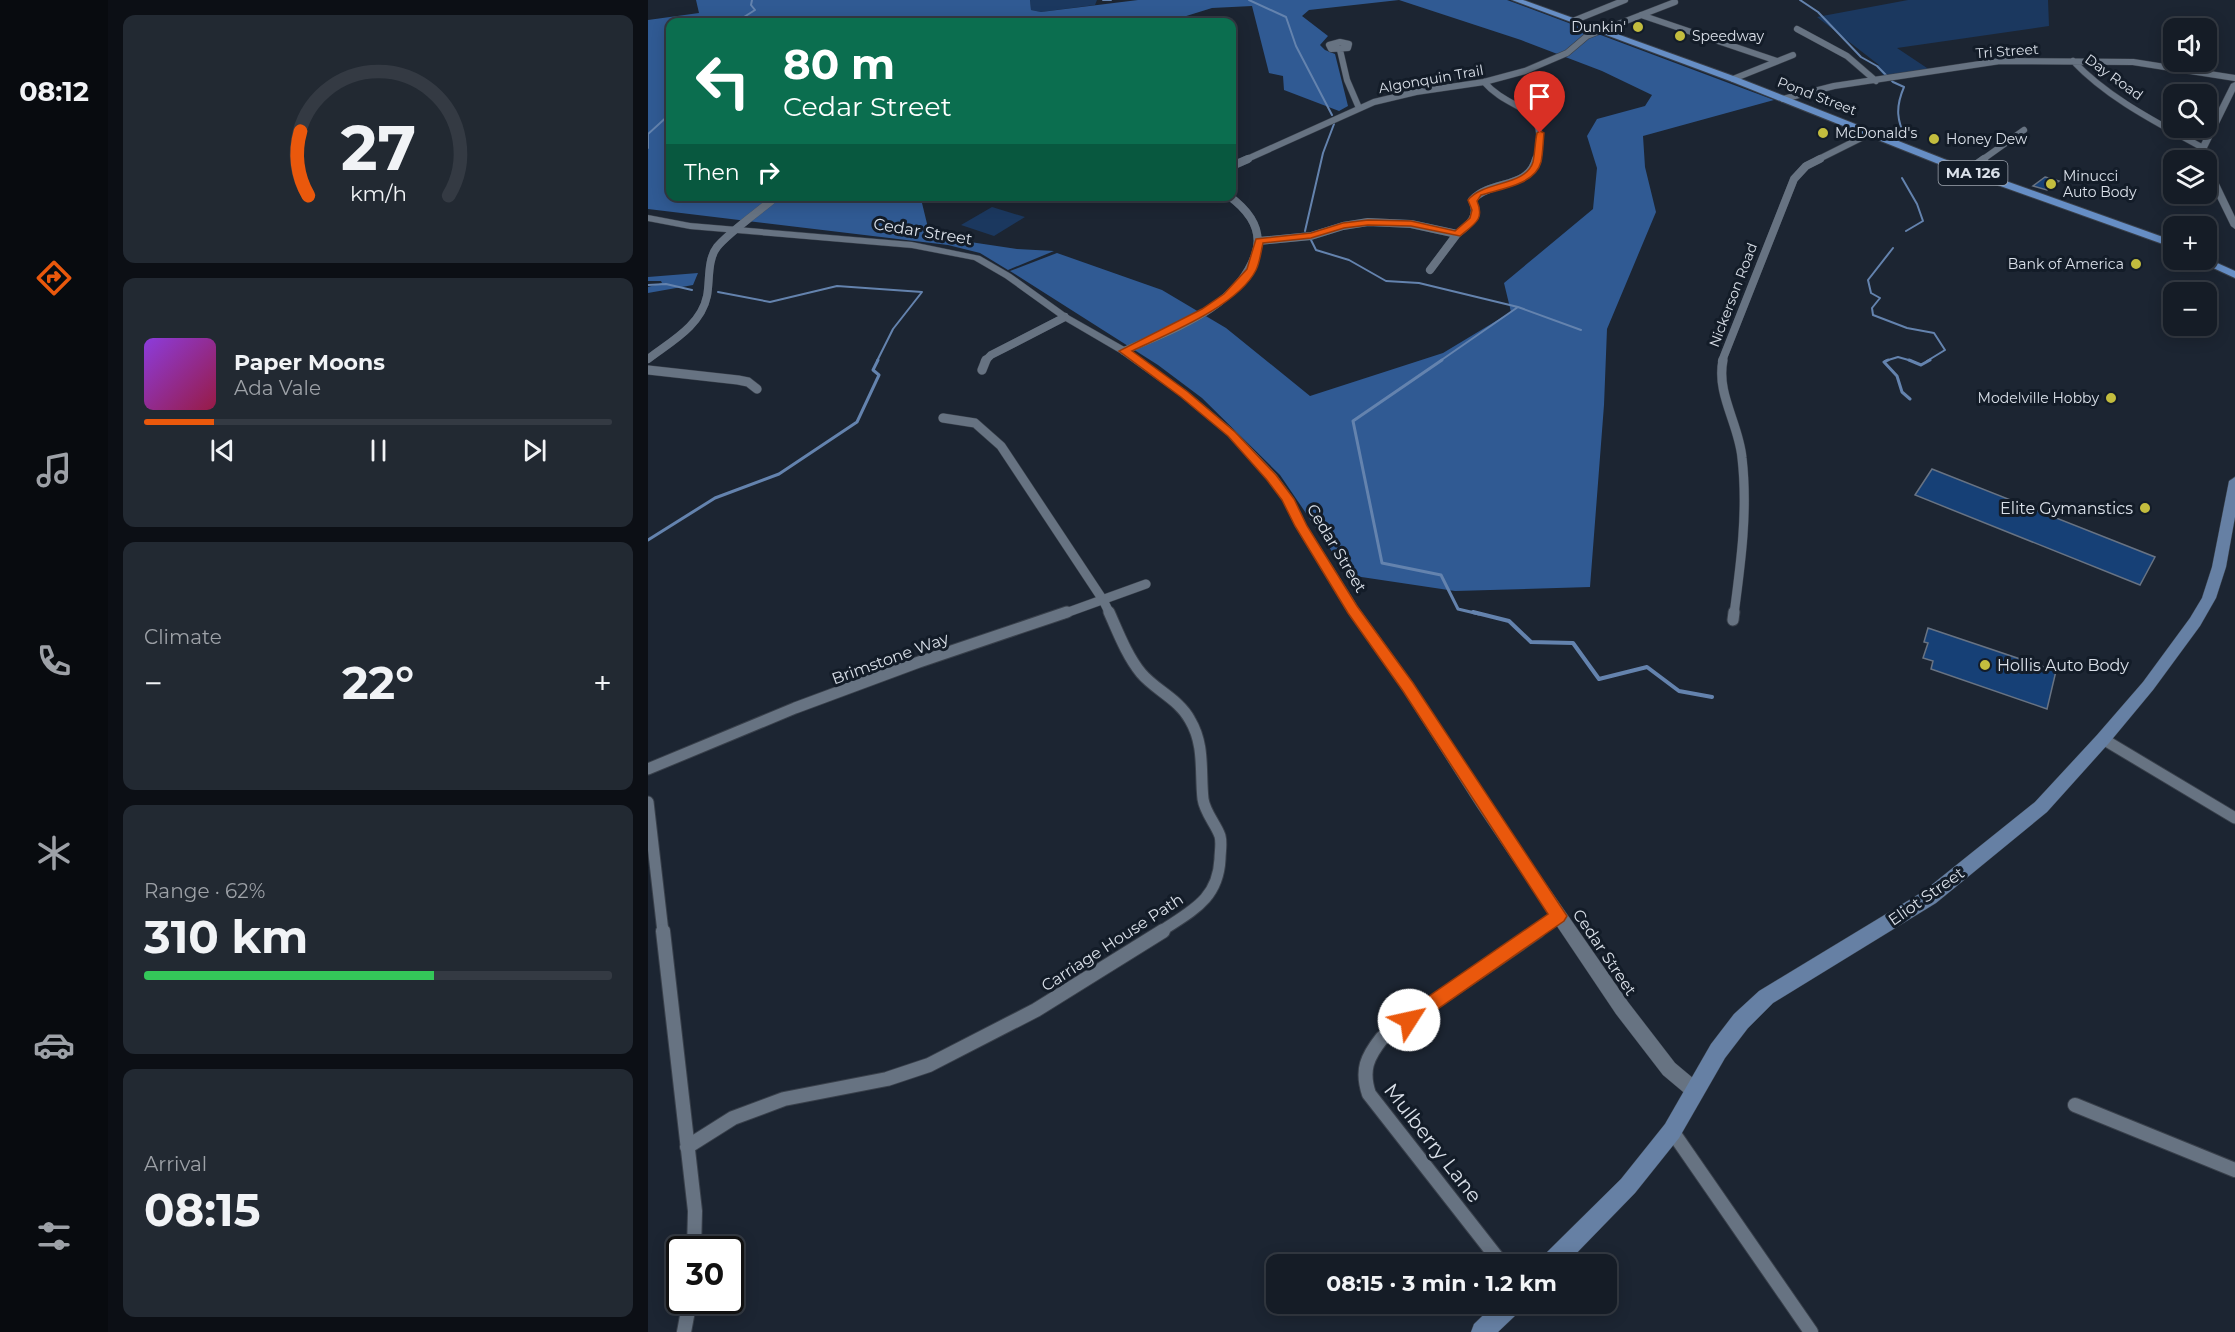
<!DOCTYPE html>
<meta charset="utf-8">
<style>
:root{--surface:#151c26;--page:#222932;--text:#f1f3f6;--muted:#9da1a7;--line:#343a43;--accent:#ea580c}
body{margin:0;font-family:Montserrat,sans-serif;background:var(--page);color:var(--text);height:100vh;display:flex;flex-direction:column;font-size:22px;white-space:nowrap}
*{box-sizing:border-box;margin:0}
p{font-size:20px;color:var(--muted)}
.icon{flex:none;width:33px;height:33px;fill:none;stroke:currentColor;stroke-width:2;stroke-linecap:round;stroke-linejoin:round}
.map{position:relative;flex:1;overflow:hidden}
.drawer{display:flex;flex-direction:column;gap:15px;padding:15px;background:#0c0f15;width:540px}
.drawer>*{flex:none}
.top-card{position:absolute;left:18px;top:18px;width:570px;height:183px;border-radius:12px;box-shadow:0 3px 15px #0003,0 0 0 2px var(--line);background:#0b6e4f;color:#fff;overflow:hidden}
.buttons{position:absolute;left:1515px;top:18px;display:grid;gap:12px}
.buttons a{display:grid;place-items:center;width:54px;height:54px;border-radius:12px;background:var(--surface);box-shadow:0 3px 15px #0003,0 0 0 2px var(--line);font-size:30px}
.speed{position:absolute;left:18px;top:1236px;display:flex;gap:12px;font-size:30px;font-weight:700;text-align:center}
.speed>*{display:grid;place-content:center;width:78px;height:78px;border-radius:50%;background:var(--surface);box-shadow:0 3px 15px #0003,0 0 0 2px var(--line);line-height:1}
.speed .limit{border:3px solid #111;border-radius:9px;background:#fff;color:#111}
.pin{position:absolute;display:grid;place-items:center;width:51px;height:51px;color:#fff;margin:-62px -26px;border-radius:50% 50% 50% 0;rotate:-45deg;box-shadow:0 0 6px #0007}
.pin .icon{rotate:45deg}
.me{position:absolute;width:66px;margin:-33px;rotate:55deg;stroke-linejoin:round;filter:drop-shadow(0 0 4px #0008)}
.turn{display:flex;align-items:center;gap:21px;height:126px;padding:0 18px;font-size:27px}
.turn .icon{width:78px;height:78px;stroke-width:2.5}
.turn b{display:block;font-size:42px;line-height:51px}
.then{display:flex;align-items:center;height:57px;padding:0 18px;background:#0003;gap:12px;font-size:22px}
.big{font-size:45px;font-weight:700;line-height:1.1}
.drawer .card{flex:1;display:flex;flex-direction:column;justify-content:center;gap:9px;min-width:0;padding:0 21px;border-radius:12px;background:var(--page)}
.drawer .dial{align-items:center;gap:0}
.dial svg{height:156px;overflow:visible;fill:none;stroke:var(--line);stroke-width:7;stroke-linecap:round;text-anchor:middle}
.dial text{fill:var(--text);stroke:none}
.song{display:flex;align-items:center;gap:18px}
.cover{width:72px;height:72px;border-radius:9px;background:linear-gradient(135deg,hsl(270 70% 55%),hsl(340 70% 35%))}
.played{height:6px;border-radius:3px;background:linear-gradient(90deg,var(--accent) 15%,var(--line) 15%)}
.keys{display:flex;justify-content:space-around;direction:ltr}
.heat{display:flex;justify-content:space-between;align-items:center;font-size:33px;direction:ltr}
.charge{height:9px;border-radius:4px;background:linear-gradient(90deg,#34c759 62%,var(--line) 0)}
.trip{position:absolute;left:618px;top:1254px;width:351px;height:60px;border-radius:12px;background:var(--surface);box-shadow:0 3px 15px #0003,0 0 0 2px var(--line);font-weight:700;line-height:60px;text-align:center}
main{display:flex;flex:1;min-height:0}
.tab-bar{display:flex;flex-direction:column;width:108px;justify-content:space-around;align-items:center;background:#080b0f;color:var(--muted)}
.tab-bar .icon{width:42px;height:42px}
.tab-bar .active{color:var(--accent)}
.tab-bar b{font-size:27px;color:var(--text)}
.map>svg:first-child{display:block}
.green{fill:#1b385f}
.forest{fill:#305a93}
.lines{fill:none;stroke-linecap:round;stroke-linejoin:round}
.stream-far2{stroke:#6483ae;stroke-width:2}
.stream-far1{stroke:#6483ae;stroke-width:3}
.stream{stroke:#6483ae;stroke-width:4}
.building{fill:#164076;stroke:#687383;stroke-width:1.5}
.minor-far4-casing{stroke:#39404b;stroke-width:7}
.minor-far3-casing{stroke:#39404b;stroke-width:8}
.minor-far2-casing{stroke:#39404b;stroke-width:10}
.minor-far1-casing{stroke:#39404b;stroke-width:13}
.minor-casing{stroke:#39404b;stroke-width:16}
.tertiary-casing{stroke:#39404b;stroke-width:1}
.secondary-casing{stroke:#39404b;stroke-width:1}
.primary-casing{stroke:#39404b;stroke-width:2}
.minor-far4{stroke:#677382;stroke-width:6}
.minor-far3{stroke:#677382;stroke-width:8}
.minor-far2{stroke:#677382;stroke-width:9}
.minor-far1{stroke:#677382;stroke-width:11}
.minor{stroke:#677382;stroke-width:14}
.tertiary{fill:#677382;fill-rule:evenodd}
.secondary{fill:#6680a4;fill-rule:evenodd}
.primary{fill:#668ec5;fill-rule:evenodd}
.route{fill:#ea580c;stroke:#983908;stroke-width:1.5}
.poi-dot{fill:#c3bd3e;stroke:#131c28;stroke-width:2}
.labels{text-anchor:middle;stroke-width:6;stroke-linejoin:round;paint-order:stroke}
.far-poi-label{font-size:14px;fill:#dae0e9;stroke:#131c28;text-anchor:start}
.far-street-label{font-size:14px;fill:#dae0e9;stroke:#131c28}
.shield{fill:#131c28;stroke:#9ea5af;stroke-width:1.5}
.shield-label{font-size:15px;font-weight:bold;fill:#dae0e9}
.street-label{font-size:16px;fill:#dae0e9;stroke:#131c28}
.poi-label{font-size:16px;fill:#dae0e9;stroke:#131c28;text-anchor:end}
.near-street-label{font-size:20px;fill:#dae0e9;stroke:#131c28}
</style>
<main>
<nav class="tab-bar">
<b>08:12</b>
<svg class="icon active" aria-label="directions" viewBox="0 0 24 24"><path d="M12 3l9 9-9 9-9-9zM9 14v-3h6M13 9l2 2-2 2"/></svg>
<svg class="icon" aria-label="music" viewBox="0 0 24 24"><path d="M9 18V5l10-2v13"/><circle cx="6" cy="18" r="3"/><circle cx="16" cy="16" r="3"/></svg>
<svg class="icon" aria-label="phone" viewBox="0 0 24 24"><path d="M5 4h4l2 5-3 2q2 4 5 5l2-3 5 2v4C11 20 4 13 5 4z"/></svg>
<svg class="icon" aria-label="climate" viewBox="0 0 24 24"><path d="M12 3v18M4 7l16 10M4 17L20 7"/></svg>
<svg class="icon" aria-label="car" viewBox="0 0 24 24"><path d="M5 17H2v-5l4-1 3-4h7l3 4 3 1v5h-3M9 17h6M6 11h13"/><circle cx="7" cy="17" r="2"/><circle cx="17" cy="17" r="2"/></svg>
<svg class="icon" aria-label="filters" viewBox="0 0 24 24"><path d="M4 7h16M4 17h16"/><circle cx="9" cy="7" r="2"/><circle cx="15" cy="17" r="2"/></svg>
</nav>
<section class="drawer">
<div class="card dial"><svg viewBox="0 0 100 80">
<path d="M14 69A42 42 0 1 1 86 69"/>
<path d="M14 69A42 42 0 0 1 10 36" stroke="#ea580c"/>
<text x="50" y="56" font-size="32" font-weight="700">27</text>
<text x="50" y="72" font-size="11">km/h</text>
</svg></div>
<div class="card">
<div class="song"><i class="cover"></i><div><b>Paper Moons</b><p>Ada Vale</p></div></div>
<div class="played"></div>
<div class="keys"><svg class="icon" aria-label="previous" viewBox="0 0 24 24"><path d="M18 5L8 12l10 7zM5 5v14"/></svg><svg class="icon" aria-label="pause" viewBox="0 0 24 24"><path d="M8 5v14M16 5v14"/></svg><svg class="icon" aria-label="next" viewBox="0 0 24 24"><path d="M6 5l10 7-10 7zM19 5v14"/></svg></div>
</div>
<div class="card"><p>Climate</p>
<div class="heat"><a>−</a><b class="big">22°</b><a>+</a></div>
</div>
<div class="card"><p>Range · 62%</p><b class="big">310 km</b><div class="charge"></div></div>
<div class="card"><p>Arrival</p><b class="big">08:15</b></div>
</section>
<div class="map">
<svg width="1587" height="1332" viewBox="0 0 1587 1332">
<rect width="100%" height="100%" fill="#1c2532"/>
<path class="green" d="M382 0H449L447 5 393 12 383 10Z
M1260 0H1400L1401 26 1249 48 1282 70 1237 77 1228 66 1231 65 1169 17Z
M344 207 377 217 346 236 313 225Z"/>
<path class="forest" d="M48 0H382L383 10 393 12 490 0H859L1126 100 995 136 997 167 1008 212 959 329 956 405 942 587 807 591 700 575 632 475 554 398 510 365 362 271 409 253 514 290 578 328 662 396 795 353 863 312 856 283 945 209 949 168 939 136 949 119 997 106 1004 95 954 71 873 40 751 0 661 10 654 16 680 36 672 45 677 50 687 54 700 106 691 111 636 90 635 76 621 73 604 6 564 8 519 22H339L330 20 310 22H22V196L246 197 274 203 282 236 369 249 406 251 360 270 332 253 300 245 0 209V20L51 13Z
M50 273 45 285 0 293V287L14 283 13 281H0V277Z"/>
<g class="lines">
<path class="stream-far2" d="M455 0H463
M601 0 638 17 648 46 684 115
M1152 0 1170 12 1213 57 1229 66 1245 82 1256 87C1247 108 1249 120 1258 140
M100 22 96 17 107 10 103 5 104 0
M0 148V134L22 114
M1254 178 1269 204 1275 221 1258 231
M657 231 675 153 686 124
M663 240 668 250 701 260 738 281 771 283 870 307 933 330
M1245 248 1220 280 1223 293 1232 298 1224 308 1225 315 1259 328 1286 333 1297 350 1279 361
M0 285 18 284 44 290
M70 292 122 302 189 286 274 292 245 329 229 361
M792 361 870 307
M1237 361 1250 357 1264 361"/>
<path class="stream-far1" d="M794 360 705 421 734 563 793 575 810 609 831 614
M1240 360 1236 362 1249 376 1254 392 1262 399
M1261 360 1273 365 1282 360
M0 540 67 498 131 474 209 422 231 375 225 370 230 360"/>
<path class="stream" d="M825 612 861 621 883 642 925 643 951 679 999 667 1031 691 1064 697"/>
</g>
<path class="building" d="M1397 177 1411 181 1399 190 1385 186Z
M1284 469 1507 557 1492 585 1267 495Z
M1280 628 1408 671 1399 709 1283 669 1285 661 1275 658 1280 643 1276 642Z"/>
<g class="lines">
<defs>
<path id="minor-far4" d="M993 15 1129 61
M925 21 977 0
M1149 29 1199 56 1228 81
M692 42 701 44 700 48 683 49 681 45Z
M692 50 699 80 711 108
M1425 61C1461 99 1510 123 1555 148
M1085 79 1145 55
M836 82C865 115 903 102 888 160
M1135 99 1186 86 1352 61 1485 62 1587 78
M597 160 726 102 768 92 836 82 877 71 919 53 939 36 1027 2
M1169 160 1223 133
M1334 160 1376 130"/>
<path id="minor-far3" d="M584 166 600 159
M1319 171 1336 159
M809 234C822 224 832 216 824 200 844 179 880 190 888 159
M611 241 663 236 695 226 720 222 763 224 809 234 782 270
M476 351C524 329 588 309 607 255 616 230 600 210 581 196
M0 359C22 342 53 326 59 296 62 281 59 260 69 247 81 232 113 210 129 196
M337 361 343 355 417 317
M1074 361 1146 179 1158 166 1172 159"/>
<path id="minor-far2" d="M1075 360C1068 394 1091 424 1094 458 1100 510 1093 562 1086 614
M0 370 90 380 100 382 109 389
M334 370 338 360
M295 418 327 423 353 446 455 600 462 614
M415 614 498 584"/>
<path id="minor-far1" d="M461 612C470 632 479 656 493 673 507 690 531 699 542 720 557 745 552 772 555 799 557 813 568 824 572 836 574 843 572 852 572 859 570 900 543 911 512 932
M1085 620 1086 612
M1455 739 1587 818
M0 769 147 708 271 662 419 612
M0 802 15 932
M888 932 911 916"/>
<path id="minor" d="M15 931 47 1211 46 1250
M1427 1105 1587 1170
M1024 1131 1163 1332
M39 1147 85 1118 136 1099 239 1079 281 1065 388 1010 515 931
M854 1264 721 1094C713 1070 719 1057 734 1038L890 931
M36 1332 42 1300"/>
<path id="tertiary" d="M1587 82V91L1559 148 1561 160 1558 162 1553 160 1551 148 1583 84Z
M1558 163 1562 165 1587 217V229L1583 226 1558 175Z
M0 215 42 223 264 242 332 256 363 274 420 315 480 349 540 392 588 432 628 474 644 496 659 526 710 607 765 683 839 799 980 1002 1027 1063 1052 1084 1055 1090 1052 1096 1046 1099 1040 1096 1015 1075 968 1014 829 807 755 691 700 613 647 526 635 500 620 480 580 436 532 396 472 353 414 319 357 278 326 260 264 248 42 229 0 221Z"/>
<path id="secondary" d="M1587 477V517L1578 567 1568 598 1552 626 1505 690 1461 743 1399 812 1288 903 1125 1003 1100 1028 1077 1058 1031 1138 987 1193 918 1264H892L895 1256 973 1179 1017 1124 1063 1044 1086 1014 1111 991 1276 891 1387 802 1449 735 1495 682 1542 618 1554 598 1564 567 1581 481Z
M847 1304H874L871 1312 850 1332H823L826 1324Z"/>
<path id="primary" d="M864 0H875L1088 77 1296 159 1526 241V248L1288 163 1082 81Z
M1558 258 1587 271V278L1548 260Z"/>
</defs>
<use href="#minor-far4" class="minor-far4-casing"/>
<use href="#minor-far3" class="minor-far3-casing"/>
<use href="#minor-far2" class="minor-far2-casing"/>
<use href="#minor-far1" class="minor-far1-casing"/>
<use href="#minor" class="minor-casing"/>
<use href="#tertiary" class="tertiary-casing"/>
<use href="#secondary" class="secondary-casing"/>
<use href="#primary" class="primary-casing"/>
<use href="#minor-far4" class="minor-far4"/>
<use href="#minor-far3" class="minor-far3"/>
<use href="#minor-far2" class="minor-far2"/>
<use href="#minor-far1" class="minor-far1"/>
<use href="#minor" class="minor"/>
<use href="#tertiary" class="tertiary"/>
<use href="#secondary" class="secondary"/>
<use href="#primary" class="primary"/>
</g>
<path class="route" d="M892 131 896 133C895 142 895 153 893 162 887 185 852 189 833 195L829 201C837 220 826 224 812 236L763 226 720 225 696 228 663 238 615 243C613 251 612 262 608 270 590 306 519 334 484 351L540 392 587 432 628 475 646 499 659 526 709 606 765 683 919 916 916 921 761 1029 755 1026 752 1020 755 1014 900 914 755 691 700 613 647 526 634 500 619 480 580 436 533 397 471 351 554 309 576 294 599 269 608 239 663 233 695 223 720 220 763 221 807 231 822 218 824 210 820 200C835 181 878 186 885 162 887 153 887 142 889 133Z"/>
<g class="poi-dot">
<circle cx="990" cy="27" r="6"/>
<circle cx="1032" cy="36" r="6"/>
<circle cx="1175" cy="133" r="6"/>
<circle cx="1286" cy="139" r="6"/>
<circle cx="1403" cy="184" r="6"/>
<circle cx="1488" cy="264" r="6"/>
<circle cx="1463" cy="398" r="6"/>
<circle cx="1497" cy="508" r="6"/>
<circle cx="1337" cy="665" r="6"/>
</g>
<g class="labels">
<g class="far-poi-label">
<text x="978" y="32" text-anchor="end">Dunkin'</text>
<text x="1044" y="41">Speedway</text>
<text x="1187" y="138">McDonald's</text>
<text x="1298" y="144">Honey Dew</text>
<text x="1415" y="181">Minucci<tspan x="1415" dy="16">Auto Body</tspan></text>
<text x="1476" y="269" text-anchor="end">Bank of America</text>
<text x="1451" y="403" text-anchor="end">Modelville Hobby</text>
</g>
<g class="far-street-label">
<text transform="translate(1359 51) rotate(-4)" y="5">Tri Street</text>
<text transform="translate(1466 77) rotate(36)" y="5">Day Road</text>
<text transform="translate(783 79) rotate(-10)" y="5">Algonquin Trail</text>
<text transform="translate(1169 96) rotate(21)" y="5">Pond Street</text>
<text transform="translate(1085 295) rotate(-69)" y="5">Nickerson Road</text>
</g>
<rect class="shield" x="1290.5" y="161" width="69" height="24" rx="4.5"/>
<g class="shield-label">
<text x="1325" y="178">MA 126</text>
</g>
<g class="street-label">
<text transform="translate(275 231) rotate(9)" y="6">Cedar Street</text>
<text transform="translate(689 548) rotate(59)" y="6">Cedar Street</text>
<text transform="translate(242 658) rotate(-20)" y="6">Brimstone Way</text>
<text transform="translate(1278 896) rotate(-35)" y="6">Eliot Street</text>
<text transform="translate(464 942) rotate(-33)" y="6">Carriage House Path</text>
<text transform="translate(957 952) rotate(56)" y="6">Cedar Street</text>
</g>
<g class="poi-label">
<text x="1485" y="514">Elite Gymanstics</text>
<text x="1349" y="671" text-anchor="start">Hollis Auto Body</text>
</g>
<g class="near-street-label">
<text transform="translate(785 1143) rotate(52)" y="7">Mulberry Lane</text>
</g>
</g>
</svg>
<div class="buttons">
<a><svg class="icon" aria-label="sound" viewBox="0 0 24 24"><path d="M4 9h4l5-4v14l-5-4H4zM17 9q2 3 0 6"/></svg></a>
<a><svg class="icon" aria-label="search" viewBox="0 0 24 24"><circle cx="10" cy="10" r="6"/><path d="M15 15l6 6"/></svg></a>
<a><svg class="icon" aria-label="layers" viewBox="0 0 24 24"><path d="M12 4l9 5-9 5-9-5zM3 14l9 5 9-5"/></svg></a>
<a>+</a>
<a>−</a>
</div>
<div class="speed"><div class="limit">30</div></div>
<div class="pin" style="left:892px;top:133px;background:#d93025"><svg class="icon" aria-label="arrive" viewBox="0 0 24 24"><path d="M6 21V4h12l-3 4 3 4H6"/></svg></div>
<svg class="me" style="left:761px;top:1020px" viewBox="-20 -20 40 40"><circle r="19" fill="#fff"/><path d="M0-13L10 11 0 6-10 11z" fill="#ea580c"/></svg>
<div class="trip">08:15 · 3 min · 1.2 km</div>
<div class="top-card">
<div class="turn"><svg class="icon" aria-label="left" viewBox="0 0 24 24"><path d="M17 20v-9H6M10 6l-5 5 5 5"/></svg><div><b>80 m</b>Cedar Street</div></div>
<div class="then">Then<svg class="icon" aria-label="right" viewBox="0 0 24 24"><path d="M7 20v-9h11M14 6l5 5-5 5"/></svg></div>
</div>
</div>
</main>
